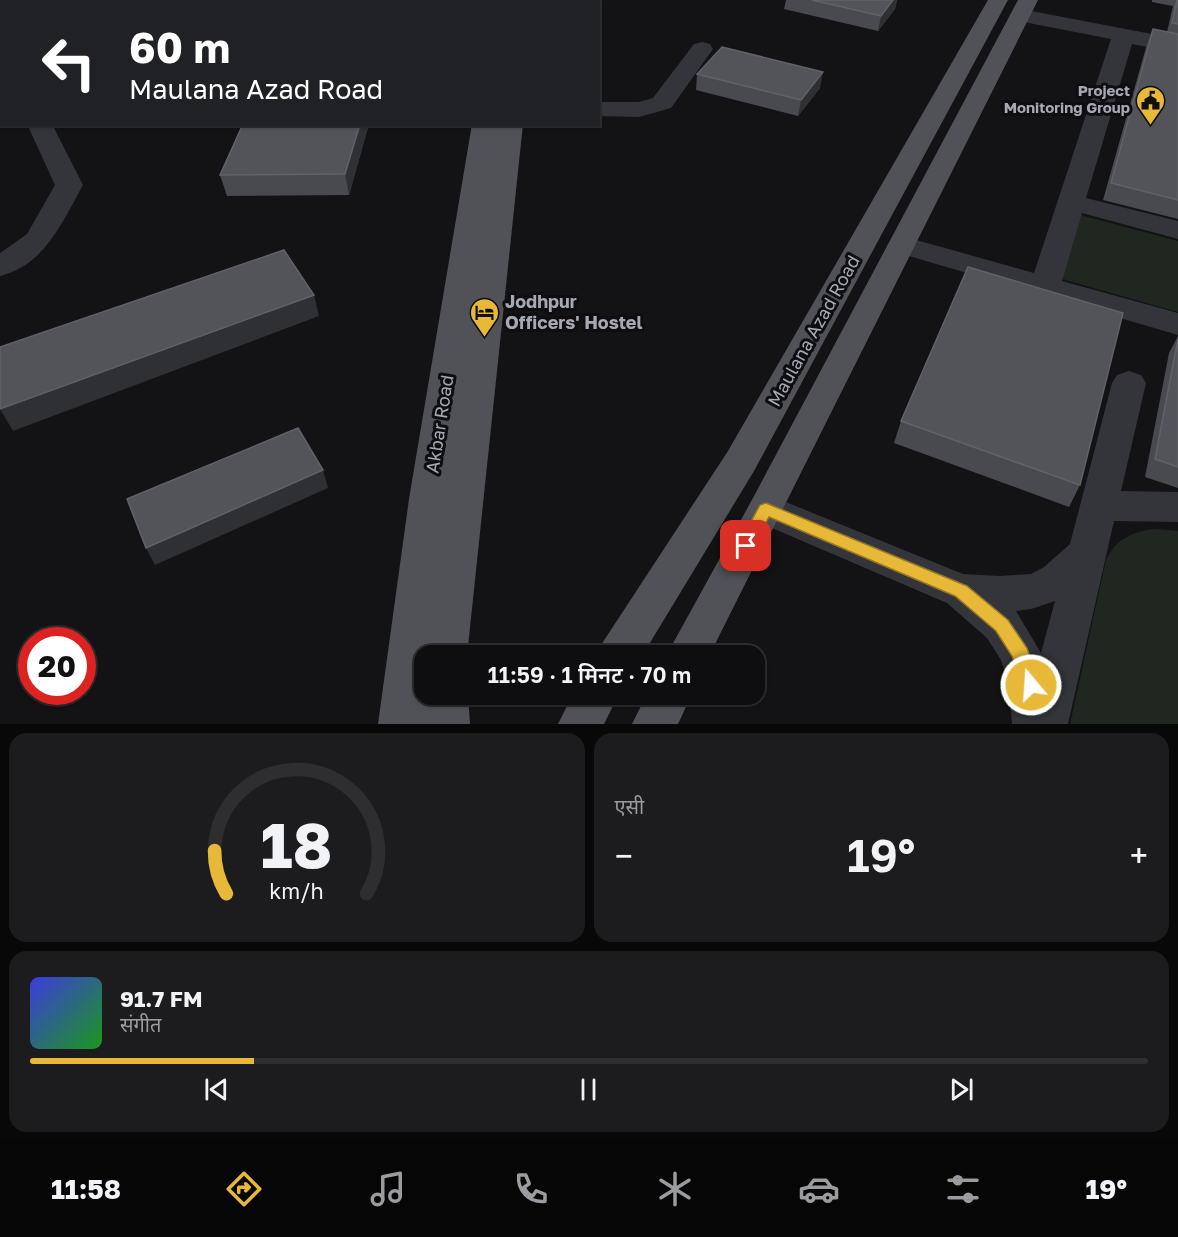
<!DOCTYPE html>
<html lang="hi">
<meta charset="utf-8">
<style>
:root{--surface:#0e0e10;--page:#1c1c1e;--text:#f1f3f6;--muted:#9b9c9f;--line:#2e2e30;--accent:#e8b938}
body{margin:0;font-family:"Golos Text","Noto Sans Devanagari",sans-serif;background:var(--page);color:var(--text);height:100vh;display:flex;flex-direction:column;font-size:22px;white-space:nowrap}
*{box-sizing:border-box;margin:0}
p{font-size:20px;color:var(--muted)}
.icon{flex:none;width:33px;height:33px;fill:none;stroke:currentColor;stroke-width:2;stroke-linecap:round;stroke-linejoin:round}
.map{position:relative;height:724px;overflow:hidden}
.sheet{display:flex;flex-direction:column;gap:9px;padding:9px;background:#080809;flex:1}
.sheet>*{flex:none}
.hud{position:absolute;left:0px;top:0px;width:600px;height:126px;box-shadow:0 2px 4px #0004,0 0 0 2px var(--line);background:#202124;color:#fff;overflow:hidden}
.speed{position:absolute;left:18px;top:627px;display:flex;gap:12px;font-size:30px;font-weight:700;text-align:center}
.speed>*{display:grid;place-content:center;width:78px;height:78px;border-radius:50%;background:var(--surface);box-shadow:0 2px 4px #0004,0 0 0 2px var(--line);line-height:1}
.speed .limit{border:9px solid #d22;background:#fff;color:#111}
.pin{position:absolute;display:grid;place-items:center;width:51px;height:51px;color:#fff;margin:-26px;border-radius:12px;box-shadow:0 3px 9px #0006}
.me{position:absolute;width:66px;margin:-33px;rotate:342deg;stroke-linejoin:round;filter:drop-shadow(0 0 4px #0008)}
.turn{display:flex;align-items:center;gap:21px;height:126px;padding:0 30px;font-size:27px}
.turn .icon{width:78px;height:78px;stroke-width:2.5}
.turn b{display:block;font-size:42px;line-height:51px}
.big{font-size:45px;font-weight:600;line-height:1.1}
.sheet .card{flex:1;display:flex;flex-direction:column;justify-content:center;gap:9px;min-width:0;padding:0 21px;border-radius:18px;background:var(--page)}
.sheet .dial{align-items:center;gap:0}
.dial svg{height:156px;overflow:visible;fill:none;stroke:var(--line);stroke-width:7;stroke-linecap:round;text-anchor:middle}
.dial text{fill:var(--text);stroke:none}
.song{display:flex;align-items:center;gap:18px}
.cover{width:72px;height:72px;border-radius:9px;background:linear-gradient(135deg,hsl(240 70% 55%),hsl(120 70% 35%))}
.played{height:6px;border-radius:3px;background:linear-gradient(90deg,var(--accent) 20%,var(--line) 20%)}
.keys{display:flex;justify-content:space-around;direction:ltr}
.heat{display:flex;justify-content:space-between;align-items:center;font-size:33px;direction:ltr}
.sheet .tiles{flex:1;display:grid;gap:9px;grid-template-columns:1fr 1fr}
.card:last-child{grid-column:span 2}
.trip{position:absolute;left:414px;top:645px;width:351px;height:60px;border-radius:18px;background:var(--surface);box-shadow:0 2px 4px #0004,0 0 0 2px var(--line);font-weight:600;line-height:60px;text-align:center}
.tabs{display:flex;height:96px;justify-content:space-around;align-items:center;background:#060606;color:var(--muted)}
.tabs .icon{width:42px;height:42px}
.tabs .selected{color:var(--accent)}
.tabs b{font-size:27px;color:var(--text)}
.map>svg:first-child{display:block}
.green{fill:#202721}
.lines{fill:none;stroke-linecap:round;stroke-linejoin:round}
.minor{fill:#34353a;fill-rule:evenodd}
.major{fill:#515258;fill-rule:evenodd}
.wall{fill:#494a50}
.shaded-wall{fill:#2f3034}
.building{fill:#53545a;stroke:#606268;stroke-width:1.5}
.route{fill:#e8b938;stroke:#977824;stroke-width:1.5}
.labels{text-anchor:middle;stroke-width:6;stroke-linejoin:round;paint-order:stroke}
.far-poi-label{font-size:15px;font-weight:bold;fill:#a6a9b4;stroke:#0e0e10;text-anchor:end}
.poi-label{font-size:18px;font-weight:bold;fill:#a6a9b4;stroke:#0e0e10;text-anchor:start}
.street-label{font-size:18px;fill:#a6a9b4;stroke:#0e0e10}
</style>
<div class="map">
<svg width="1178" height="724" viewBox="0 0 1178 724">
<rect width="100%" height="100%" fill="#131315"/>
<path class="green" d="M1080 215 1178 241V312L1062 279Z
M1155 529 1178 531V724H1070L1106 560C1117 538 1132 532 1155 529Z"/>
<g class="lines">
<path class="minor" d="M332 0H352L353 2H331Z
M1021 9 1178 39V53L1132 44 1086 198 1178 221V239L1082 213 1062 281 1178 313V335L892 251 887 245 892 239 902 236 1034 273 1111 39 1013 20 1010 15 1013 10Z
M0 35 2 36V52L0 51Z
M702 42 710 44 713 49 671 108 639 117 598 116V102H639L653 98 694 44Z
M27 124H52L83 185C62 222 45 265 0 276V253L27 234 55 185Z
M1129 371 1141 375 1146 383 1121 491 1178 492V522L1114 521 1068 724H1012L1009 685 1001 660 987 638 947 603 753 520 747 509 753 498 766 494 963 574 1000 576 1031 574 1044 567 1070 544 1112 383 1117 375ZM1055 601 1041 653 1016 611 1031 609Z"/>
<path class="major" d="M486 0H506L507 2H485Z
M988 0H1008L754 471 642 656H597L603 642 728 451Z
M1018 0H1038L709 656H666L753 498Z
M472 124H523L467 656H424V694H468L470 724H424V714V724H378L409 499Z
M573 694H619L604 724H558Z
M647 694H692L678 724H632Z"/>
</g>
<path class="wall" d="M166 0H328V2H166Z
M786 0H897L895 9 878 31 784 9Z
M1152 0H1178V219L1103 200 1147 44 1153 29 1167 32 1173 6 1152 2Z
M697 74 820 88 798 116 696 90Z
M243 124H369L349 195 227 196 220 175Z
M1178 336V488L1145 477 1169 353Z
M901 421 1080 485 1069 507 894 443Z"/>
<path class="shaded-wall" d="M147 0H162L161 2H146Z
M319 0H328V2H320Z
M893 0H897L895 9 878 31 881 16Z
M823 72 820 88 798 116 801 100Z
M360 124H369L349 195 345 174Z
M314 295 319 316 13 431 0 409Z
M323 470 328 488 155 565 146 548Z"/>
<path class="building" d="M30 0H147L146 2H29Z
M343 0H375L374 2H343Z
M812 0H893L881 16Z
M1177 0H1178V24L1172 23Z
M1153 29 1178 34V200L1111 183Z
M722 47 823 72 801 100 697 74Z
M243 124H360L345 174 220 175Z
M284 250 314 295 0 409V347Z
M968 267 1123 313 1080 485 901 421Z
M1178 339V467L1155 459Z
M298 428 323 470 146 548 127 499Z"/>
<path class="route" d="M766 503 967 586 1008 620 1027 648 1040 685 1037 691 1031 693 1024 691 1012 656 996 631 955 596 769 517 751 551 746 553 740 551 737 546 740 541 760 505Z"/>
<defs>
<symbol id="civic-pin" viewBox="-11 -11 22 30"><path d="M0 17L-7.5 6A9.5 9.5 0 1 1 7.5 6Z" fill="#e8b938" stroke="#0e0e10"/><path d="M-.6-6.5H3V-4.5H.6V-3L4-1V1h2V6H-6V1h2V-1L-.6-3ZM-1.2 2.5V6h2.4V2.5Z" fill="#111"/></symbol>
<symbol id="hotel-pin" viewBox="-11 -11 22 30"><path d="M0 17L-7.5 6A9.5 9.5 0 1 1 7.5 6Z" fill="#e8b938" stroke="#0e0e10"/><path d="M-6-4.5h1.5V1H6V5H4.5V3h-9V5H-6ZM-4 0a1.8 1.8 0 1 1 3.6 0ZM.5 0V-2.5h3Q6-2.5 6 0Z" fill="#111"/></symbol>
</defs>
<g fill-rule="evenodd">
<use href="#civic-pin" x="1134" y="84" width="33" height="45"/>
<use href="#hotel-pin" x="468" y="296" width="33" height="45"/>
</g>
<g class="labels">
<g class="far-poi-label">
<text x="1130" y="96">Project<tspan x="1130" dy="17">Monitoring Group</tspan></text>
</g>
<g class="poi-label">
<text x="505" y="308">Jodhpur<tspan x="505" dy="21">Officers' Hostel</tspan></text>
</g>
<g class="street-label">
<text transform="translate(814 331) rotate(-61)" y="6">Maulana Azad Road</text>
<text transform="translate(440 424) rotate(-81)" y="6">Akbar Road</text>
</g>
</g>
</svg>
<div class="speed"><div class="limit">20</div></div>
<div class="pin" style="left:746px;top:546px;background:#d93025"><svg class="icon" aria-label="arrive" viewBox="0 0 24 24"><path d="M6 21V4h12l-3 4 3 4H6"/></svg></div>
<svg class="me" style="left:1031px;top:685px" viewBox="-20 -20 40 40"><circle r="17" fill="#e8b938" stroke="#fff" stroke-width="3"/><path d="M0-11L8 9 0 5-8 9z" fill="#fff"/></svg>
<div class="trip">11:59 · 1 मिनट · 70 m</div>
<div class="hud">
<div class="turn"><svg class="icon" aria-label="left" viewBox="0 0 24 24"><path d="M17 20v-9H6M10 6l-5 5 5 5"/></svg><div><b>60 m</b>Maulana Azad Road</div></div>
</div>
</div>
<section class="sheet">
<div class="tiles">
<div class="card dial"><svg viewBox="0 0 100 80">
<path d="M14 69A42 42 0 1 1 86 69"/>
<path d="M14 69A42 42 0 0 1 8 47" stroke="#e8b938"/>
<text x="50" y="56" font-size="32" font-weight="700">18</text>
<text x="50" y="72" font-size="11">km/h</text>
</svg></div>
<div class="card"><p>एसी</p>
<div class="heat"><a>−</a><b class="big">19°</b><a>+</a></div>
</div>
<div class="card">
<div class="song"><i class="cover"></i><div><b>91.7 FM</b><p>संगीत</p></div></div>
<div class="played"></div>
<div class="keys"><svg class="icon" aria-label="previous" viewBox="0 0 24 24"><path d="M18 5L8 12l10 7zM5 5v14"/></svg><svg class="icon" aria-label="pause" viewBox="0 0 24 24"><path d="M8 5v14M16 5v14"/></svg><svg class="icon" aria-label="next" viewBox="0 0 24 24"><path d="M6 5l10 7-10 7zM19 5v14"/></svg></div>
</div>
</div>
</section>
<nav class="tabs">
<b>11:58</b>
<svg class="icon selected" aria-label="directions" viewBox="0 0 24 24"><path d="M12 3l9 9-9 9-9-9zM9 14v-3h6M13 9l2 2-2 2"/></svg>
<svg class="icon" aria-label="music" viewBox="0 0 24 24"><path d="M9 18V5l10-2v13"/><circle cx="6" cy="18" r="3"/><circle cx="16" cy="16" r="3"/></svg>
<svg class="icon" aria-label="phone" viewBox="0 0 24 24"><path d="M5 4h4l2 5-3 2q2 4 5 5l2-3 5 2v4C11 20 4 13 5 4z"/></svg>
<svg class="icon" aria-label="climate" viewBox="0 0 24 24"><path d="M12 3v18M4 7l16 10M4 17L20 7"/></svg>
<svg class="icon" aria-label="car" viewBox="0 0 24 24"><path d="M5 17H2v-5l4-1 3-4h7l3 4 3 1v5h-3M9 17h6M6 11h13"/><circle cx="7" cy="17" r="2"/><circle cx="17" cy="17" r="2"/></svg>
<svg class="icon" aria-label="filters" viewBox="0 0 24 24"><path d="M4 7h16M4 17h16"/><circle cx="9" cy="7" r="2"/><circle cx="15" cy="17" r="2"/></svg>
<b>19°</b>
</nav>
